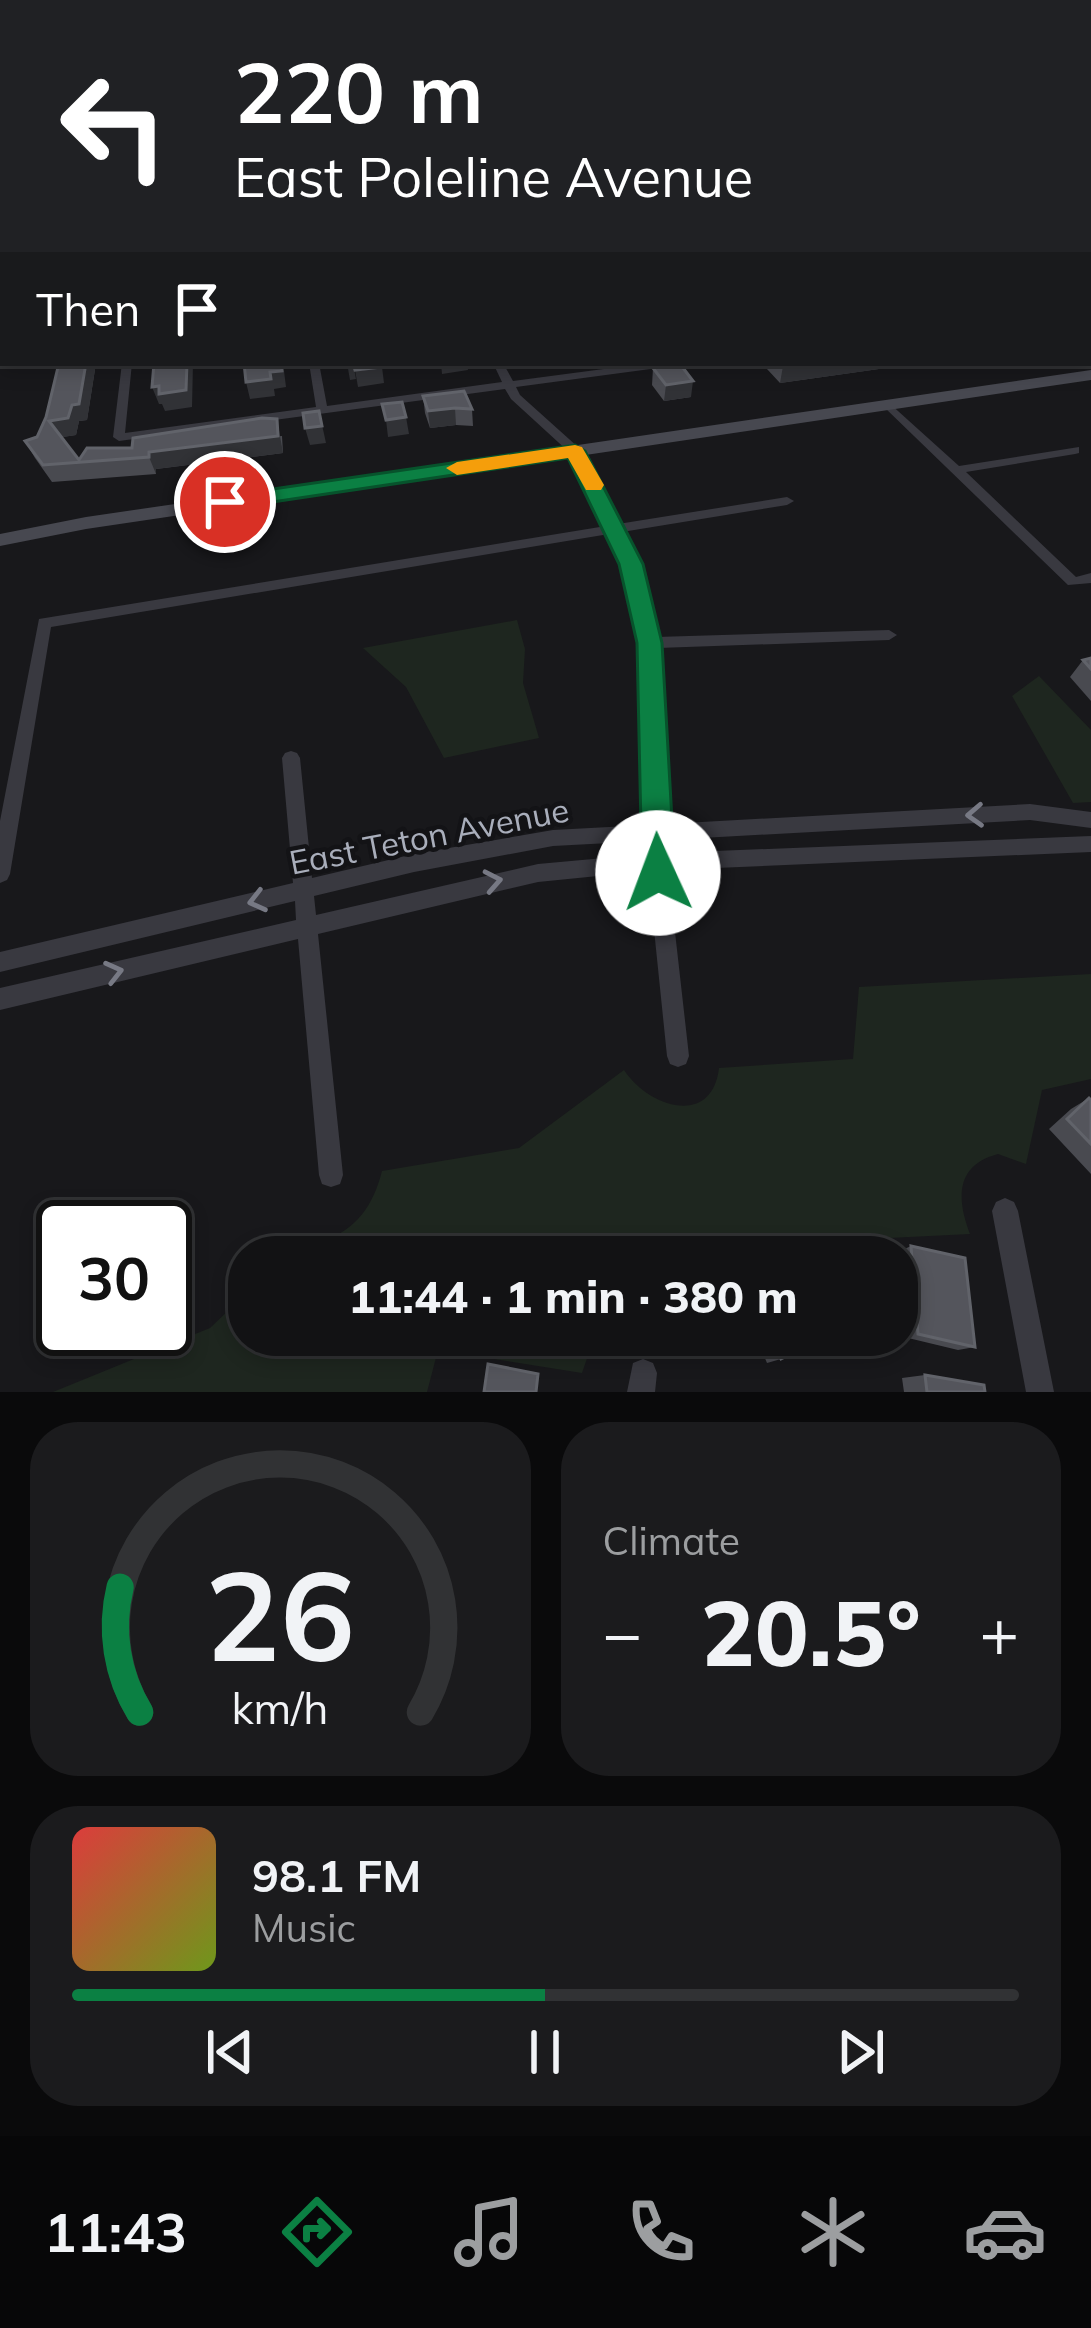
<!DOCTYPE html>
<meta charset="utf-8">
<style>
:root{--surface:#121214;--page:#1b1b1d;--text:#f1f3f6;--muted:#9c9ea0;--line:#313234;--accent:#0b8043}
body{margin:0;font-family:Mulish,sans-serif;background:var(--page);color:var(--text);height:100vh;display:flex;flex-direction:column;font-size:45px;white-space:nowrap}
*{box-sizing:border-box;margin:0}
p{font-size:39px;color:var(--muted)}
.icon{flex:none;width:66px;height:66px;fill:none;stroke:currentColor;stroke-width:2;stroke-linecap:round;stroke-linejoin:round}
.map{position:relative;height:1392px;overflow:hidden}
.panel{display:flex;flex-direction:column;gap:30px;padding:30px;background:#0a0a0b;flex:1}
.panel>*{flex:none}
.hud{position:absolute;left:0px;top:0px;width:1092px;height:366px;box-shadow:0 6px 18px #0003,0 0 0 3px var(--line);background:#202124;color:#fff;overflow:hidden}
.speed{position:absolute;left:36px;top:1200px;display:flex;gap:24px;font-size:60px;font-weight:700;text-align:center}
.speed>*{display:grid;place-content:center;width:156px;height:156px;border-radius:50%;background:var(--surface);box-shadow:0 6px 18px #0003,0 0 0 3px var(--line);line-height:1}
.speed .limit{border:6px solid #111;border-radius:18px;background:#fff;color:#111}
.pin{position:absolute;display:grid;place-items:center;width:102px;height:102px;color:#fff;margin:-51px;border:6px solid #fff;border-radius:50%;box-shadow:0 3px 12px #0007}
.me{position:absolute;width:132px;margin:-66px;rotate:358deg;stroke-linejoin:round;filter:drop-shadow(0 0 9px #0008)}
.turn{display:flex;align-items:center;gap:42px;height:252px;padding:0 36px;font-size:54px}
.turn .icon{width:156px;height:156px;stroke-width:2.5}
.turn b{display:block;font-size:84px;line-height:102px}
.then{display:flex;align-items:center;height:114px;padding:0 36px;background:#0003;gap:24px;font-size:45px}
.big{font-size:90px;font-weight:800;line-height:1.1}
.panel .widget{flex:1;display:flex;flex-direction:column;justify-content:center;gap:18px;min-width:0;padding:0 42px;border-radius:48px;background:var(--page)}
.panel .dial{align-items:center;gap:0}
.dial svg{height:312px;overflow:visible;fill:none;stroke:var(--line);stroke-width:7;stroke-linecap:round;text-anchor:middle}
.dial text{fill:var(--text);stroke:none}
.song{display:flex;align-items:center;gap:36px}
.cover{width:144px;height:144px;border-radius:18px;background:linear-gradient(135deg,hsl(0 70% 55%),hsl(80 70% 35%))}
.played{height:12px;border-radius:6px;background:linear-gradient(90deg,var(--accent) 50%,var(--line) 50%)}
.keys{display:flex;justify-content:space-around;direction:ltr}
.heat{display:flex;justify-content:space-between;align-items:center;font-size:66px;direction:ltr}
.panel .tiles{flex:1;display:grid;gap:30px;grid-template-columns:1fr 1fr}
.widget:last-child{grid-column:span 2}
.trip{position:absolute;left:228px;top:1236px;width:690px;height:120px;border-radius:48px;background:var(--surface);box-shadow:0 6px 18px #0003,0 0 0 3px var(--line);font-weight:800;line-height:120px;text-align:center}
.tab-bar{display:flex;height:192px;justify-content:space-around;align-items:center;background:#070708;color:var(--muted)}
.tab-bar .icon{width:84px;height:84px}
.tab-bar .current{color:var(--accent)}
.tab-bar b{font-size:54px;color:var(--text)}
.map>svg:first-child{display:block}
.green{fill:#1e261f}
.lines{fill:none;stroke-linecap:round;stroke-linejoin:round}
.minor{fill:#393940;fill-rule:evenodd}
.secondary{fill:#474850;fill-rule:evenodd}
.wall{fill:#494a50}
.shaded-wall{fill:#313236}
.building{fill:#54555c;stroke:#61636a;stroke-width:3}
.oneway{stroke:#777984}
.route{fill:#0b8043;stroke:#07532c;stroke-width:3}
.slow{fill:#f59e0b}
.labels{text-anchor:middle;stroke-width:9;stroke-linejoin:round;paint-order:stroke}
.street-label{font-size:33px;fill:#a9aebb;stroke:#131316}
</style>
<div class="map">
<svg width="1091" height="1392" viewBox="0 0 1091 1392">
<rect width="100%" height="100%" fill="#18181b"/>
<path class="green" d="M517 620 525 649 523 683 539 738 444 758 406 687 363 648Z
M1039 676 1091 730V802L1073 803 1012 696Z
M1091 974V1079L1042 1090 1026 1164 998 1154C956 1165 956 1198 970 1234L747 1245 737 1257H284L304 1237 322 1242C357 1229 373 1206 382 1171L519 1148 624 1070C648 1107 712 1128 719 1068L853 1059 859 987Z
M249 1291V1335H595L582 1373 438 1350 427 1392H53L210 1328Z"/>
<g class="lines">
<path class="minor" d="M0 228H3V234H0Z
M122 363H132L125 433 316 407 309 363H319L327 406 502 382 493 363H503L513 381 649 363H678L673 366 516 387 520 395 579 448 618 524 787 497 794 501 787 505 622 532 638 564 656 637 889 630 897 635 889 640 658 648 666 824 1030 804 1091 812V828L1030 820 666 840 667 853 1091 836V852L668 870 689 1056 686 1064 678 1067 670 1064 667 1056 648 871 538 882 318 934 343 1175 340 1184 331 1187 322 1184 319 1175 298 939 0 1010V988L296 920 295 901 0 972V952L293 883 282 758 285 753 291 751 297 753 300 758 312 878 414 854 553 830 647 825C644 727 653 624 609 534L51 627 10 874 7 880 0 883V821L39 619 606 526 570 453 511 399 505 389 119 441 113 437ZM647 841 648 854 538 864 316 915 314 896 414 872 553 846Z
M888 402 959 466 1079 447V453L1075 454 966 472 1076 577 1091 573V583L1068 585 884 407 882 405Z
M1005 1198 1014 1202 1018 1211 1054 1392H1026L992 1211 996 1202Z
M643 1359 653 1363 657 1373 655 1392H627L633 1363Z"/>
<path class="secondary" d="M3 267V282L0 283V268Z
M1091 370V380L86 529 0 546V534L86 517Z"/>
</g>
<path class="wall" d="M1089 167H1091V234L1089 233Z
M59 363H96L87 420 79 421 76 435 62 437 79 460 132 448 282 436 283 453 156 469V474L52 482 35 458 25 441 37 437 46 417Z
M768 363H897L887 364 886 368 780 383 767 369Z
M653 368 691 397 664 401 652 385Z
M423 396 472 409 473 426 456 425 430 428 425 413Z
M1091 658V701L1070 677 1083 660Z
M1089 1098 1091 1100V1174L1049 1129 1071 1109Z
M911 1246 975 1347 958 1350 904 1337 898 1252Z
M755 1335H817L781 1359 767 1363Z
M925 1375 985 1392H904L902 1378Z"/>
<path class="shaded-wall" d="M86 363H96L87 420 79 421 76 435 57 438 49 421 72 405Z
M187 363H193L192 407 165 411 162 404H159L152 387 159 386Z
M281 363H283L286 387 274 389 275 396 250 399 246 382 270 372Z
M347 363H353L356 379 350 380Z
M441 363H467L468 370 442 374Z
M808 363H897L887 364 886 368 780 383 783 366Z
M382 367 384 383 358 387 355 370Z
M693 381 691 397 664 401 666 385Z
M455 408 456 425 430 428 428 411Z
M319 411 326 443 310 445 305 428Z
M406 417 409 434 388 437 386 420Z
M277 419 283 453 156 469V474L149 457V452Z"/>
<path class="building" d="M1089 194H1091V217L1089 216Z
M59 363H86L79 404 72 405 68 418 49 421 79 460 87 448H132L133 438 262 418 277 419 278 436 149 452V457L43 465 25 441 37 437 46 417Z
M154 363H187L186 390 159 394V386L152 387Z
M244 363H281L282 371 270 372 271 379 246 382Z
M353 363H381L382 367 355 370Z
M780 363H808L783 366Z
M680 364 693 381 666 385 653 368Z
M464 391 472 409 455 408 428 411 423 396Z
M402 402 406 417 386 420 382 404Z
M319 411 322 426 305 428 303 413Z
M1091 658V669L1083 660Z
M1089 1098 1091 1100V1144L1067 1119Z
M911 1246 965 1258 975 1347 918 1334Z
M775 1247 780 1257H754Z
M770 1335H817L819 1339 781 1359Z
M488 1364 538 1374 536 1392H484Z
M925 1375 984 1385 985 1392H927Z"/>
<defs><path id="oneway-chevron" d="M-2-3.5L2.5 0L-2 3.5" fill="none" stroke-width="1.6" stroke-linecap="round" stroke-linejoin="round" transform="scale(3)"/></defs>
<g class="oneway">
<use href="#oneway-chevron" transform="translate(975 815) rotate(177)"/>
<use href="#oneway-chevron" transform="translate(493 881) rotate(-11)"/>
<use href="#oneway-chevron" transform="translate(257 901) rotate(166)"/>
<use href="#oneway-chevron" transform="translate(114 972) rotate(-14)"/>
</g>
<linearGradient id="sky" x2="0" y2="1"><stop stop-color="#0d0d0f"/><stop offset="0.46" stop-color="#373d4a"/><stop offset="1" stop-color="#373d4a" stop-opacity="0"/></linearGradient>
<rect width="1091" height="362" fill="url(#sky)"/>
<path class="route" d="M575 445 585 451 643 564 662 643 675 873 670 884 658 888 647 884 642 873 637 643 619 564 568 458 225 509 214 502 225 496Z"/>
<path class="slow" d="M575 445 582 447 604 485 601 490H586L568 458 457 475 446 468 457 462Z"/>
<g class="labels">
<g class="street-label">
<text transform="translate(429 836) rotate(-11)" y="12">East Teton Avenue</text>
</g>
</g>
</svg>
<div class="speed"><div class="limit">30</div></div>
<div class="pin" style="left:225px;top:502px;background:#d93025"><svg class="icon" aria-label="arrive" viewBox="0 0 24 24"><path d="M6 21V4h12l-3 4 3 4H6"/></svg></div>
<svg class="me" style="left:658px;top:873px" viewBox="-20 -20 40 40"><circle r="19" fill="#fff"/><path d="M0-13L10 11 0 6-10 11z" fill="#0b8043"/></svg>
<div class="trip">11:44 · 1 min · 380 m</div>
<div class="hud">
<div class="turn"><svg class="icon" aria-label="left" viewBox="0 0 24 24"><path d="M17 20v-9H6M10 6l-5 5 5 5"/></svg><div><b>220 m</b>East Poleline Avenue</div></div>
<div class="then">Then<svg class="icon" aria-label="arrive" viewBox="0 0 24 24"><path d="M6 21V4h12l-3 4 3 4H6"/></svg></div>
</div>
</div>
<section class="panel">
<div class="tiles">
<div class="widget dial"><svg viewBox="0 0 100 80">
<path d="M14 69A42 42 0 1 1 86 69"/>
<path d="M14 69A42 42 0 0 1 9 37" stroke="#0b8043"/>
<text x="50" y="56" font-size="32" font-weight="700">26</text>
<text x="50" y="72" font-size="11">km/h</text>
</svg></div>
<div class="widget"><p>Climate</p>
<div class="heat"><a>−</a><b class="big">20.5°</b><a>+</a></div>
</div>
<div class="widget">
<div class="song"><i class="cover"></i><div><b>98.1 FM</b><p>Music</p></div></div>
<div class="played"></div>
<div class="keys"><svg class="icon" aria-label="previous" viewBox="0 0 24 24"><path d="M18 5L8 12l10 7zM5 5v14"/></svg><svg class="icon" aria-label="pause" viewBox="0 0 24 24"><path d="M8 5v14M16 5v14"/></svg><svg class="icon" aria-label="next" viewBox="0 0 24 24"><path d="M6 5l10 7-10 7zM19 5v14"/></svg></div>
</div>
</div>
</section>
<nav class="tab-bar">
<b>11:43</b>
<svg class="icon current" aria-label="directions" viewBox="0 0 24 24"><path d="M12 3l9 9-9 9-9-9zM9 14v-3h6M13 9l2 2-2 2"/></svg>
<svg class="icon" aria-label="music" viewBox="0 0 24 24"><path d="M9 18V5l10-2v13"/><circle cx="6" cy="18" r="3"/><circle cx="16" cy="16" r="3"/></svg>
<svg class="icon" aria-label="phone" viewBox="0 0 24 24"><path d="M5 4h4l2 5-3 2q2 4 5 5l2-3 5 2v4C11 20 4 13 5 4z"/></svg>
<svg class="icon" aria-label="climate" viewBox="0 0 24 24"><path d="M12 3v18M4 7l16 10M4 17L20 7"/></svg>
<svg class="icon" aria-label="car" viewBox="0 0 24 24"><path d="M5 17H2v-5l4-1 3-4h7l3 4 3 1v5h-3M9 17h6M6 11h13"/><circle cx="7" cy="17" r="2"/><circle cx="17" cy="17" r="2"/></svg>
</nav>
